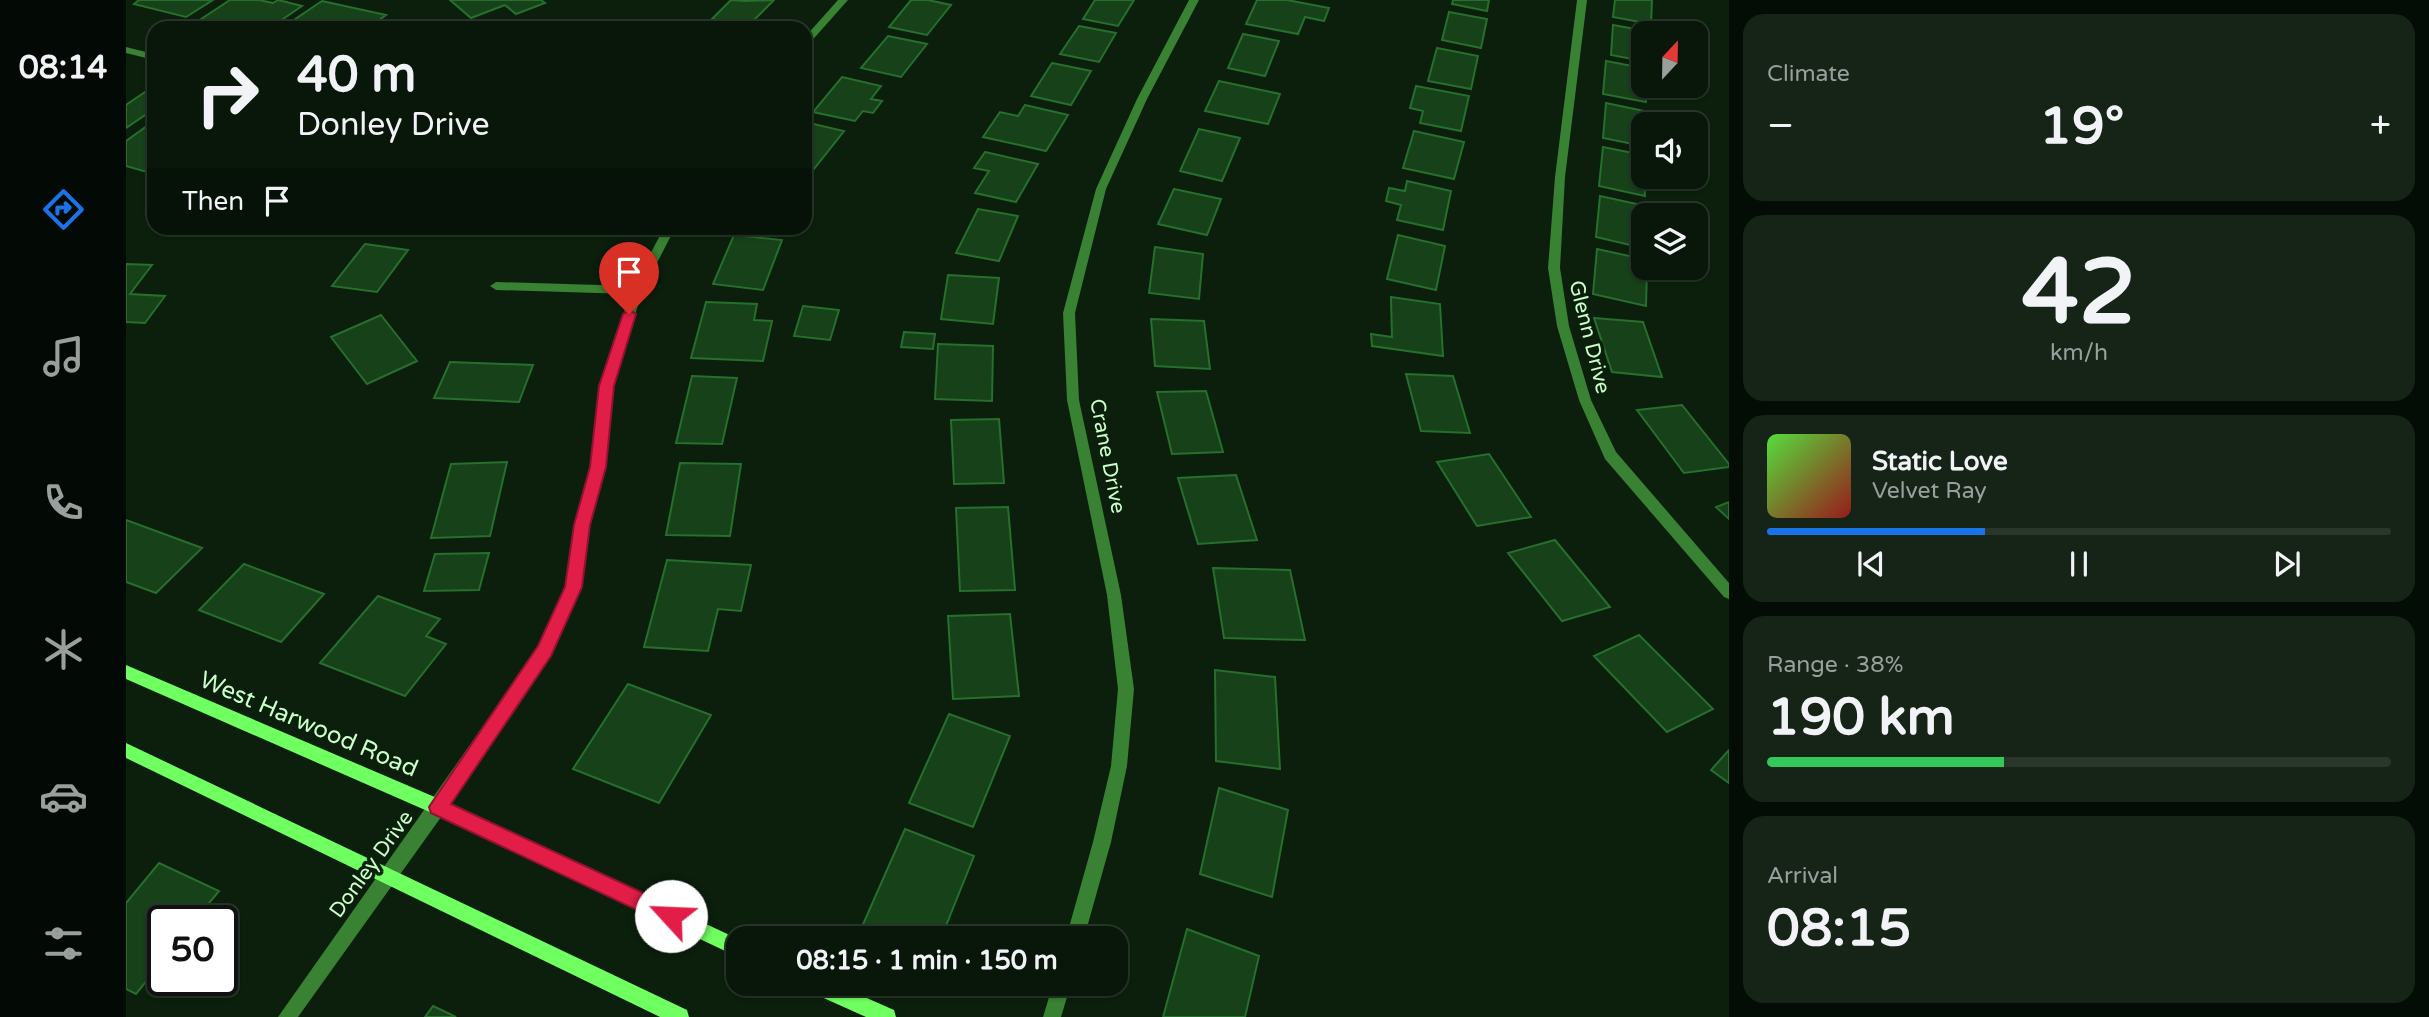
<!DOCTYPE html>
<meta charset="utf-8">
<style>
:root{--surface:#081709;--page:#162417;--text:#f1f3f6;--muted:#989f9c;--line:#29362a;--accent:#1a73e8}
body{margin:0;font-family:"Varela Round",sans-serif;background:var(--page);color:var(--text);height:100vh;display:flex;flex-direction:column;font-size:26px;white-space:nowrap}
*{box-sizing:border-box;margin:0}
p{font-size:23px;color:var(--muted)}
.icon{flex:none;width:38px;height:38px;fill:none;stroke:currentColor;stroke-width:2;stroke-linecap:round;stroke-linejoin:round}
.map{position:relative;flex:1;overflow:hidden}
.sheet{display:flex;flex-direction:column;gap:14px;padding:14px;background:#040d05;width:700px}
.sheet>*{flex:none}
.hud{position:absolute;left:21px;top:21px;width:665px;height:214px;border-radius:21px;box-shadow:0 2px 5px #0004,0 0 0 2px var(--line);background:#081709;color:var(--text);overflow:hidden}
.needle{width:46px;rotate:22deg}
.controls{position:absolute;left:1505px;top:21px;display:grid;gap:14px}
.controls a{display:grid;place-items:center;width:77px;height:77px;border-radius:14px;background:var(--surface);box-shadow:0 2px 5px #0004,0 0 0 2px var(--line);font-size:35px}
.speed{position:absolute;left:21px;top:905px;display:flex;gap:14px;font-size:35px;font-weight:700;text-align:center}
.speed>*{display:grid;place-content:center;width:91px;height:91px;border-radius:50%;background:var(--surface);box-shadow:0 2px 5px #0004,0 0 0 2px var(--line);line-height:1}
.speed .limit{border:4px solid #111;border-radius:10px;background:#fff;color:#111}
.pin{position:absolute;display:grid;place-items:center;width:60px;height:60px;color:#fff;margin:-72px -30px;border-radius:50% 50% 50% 0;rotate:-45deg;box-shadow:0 0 7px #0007}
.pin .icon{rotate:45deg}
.me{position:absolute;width:77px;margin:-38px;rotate:295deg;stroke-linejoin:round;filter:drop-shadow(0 0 5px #0008)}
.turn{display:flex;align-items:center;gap:24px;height:147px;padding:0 35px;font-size:32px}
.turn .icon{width:91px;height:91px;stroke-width:2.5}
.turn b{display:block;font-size:49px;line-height:60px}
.then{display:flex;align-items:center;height:66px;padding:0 35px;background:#0003;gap:14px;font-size:26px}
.big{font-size:52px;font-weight:700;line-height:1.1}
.sheet .widget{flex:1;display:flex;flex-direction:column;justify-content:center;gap:10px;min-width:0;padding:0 24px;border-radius:21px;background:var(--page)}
.sheet .dial{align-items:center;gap:0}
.dial b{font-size:91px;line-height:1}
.song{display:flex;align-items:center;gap:21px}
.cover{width:84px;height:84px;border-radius:10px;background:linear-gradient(135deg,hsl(110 70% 55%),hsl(0 70% 35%))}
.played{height:7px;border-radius:4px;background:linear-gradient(90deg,var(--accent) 35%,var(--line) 35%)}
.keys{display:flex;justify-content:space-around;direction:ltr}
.heat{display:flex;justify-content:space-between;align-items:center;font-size:38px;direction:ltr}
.charge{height:10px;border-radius:5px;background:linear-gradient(90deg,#34c759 38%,var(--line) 0)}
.trip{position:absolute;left:600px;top:926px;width:402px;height:70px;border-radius:21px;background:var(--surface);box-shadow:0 2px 5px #0004,0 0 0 2px var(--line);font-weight:700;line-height:70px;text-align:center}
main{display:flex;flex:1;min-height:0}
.tab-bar{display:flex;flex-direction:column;width:126px;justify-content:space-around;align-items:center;background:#030904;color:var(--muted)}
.tab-bar .icon{width:49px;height:49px}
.tab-bar .active{color:var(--accent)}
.tab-bar b{font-size:32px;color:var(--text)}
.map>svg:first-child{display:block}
.building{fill:#164119;stroke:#266f2c;stroke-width:2}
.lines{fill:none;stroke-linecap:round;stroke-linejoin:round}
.minor{fill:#398133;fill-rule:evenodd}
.secondary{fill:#6fff60;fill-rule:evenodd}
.route{fill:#e11d48;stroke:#92132f;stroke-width:2}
.labels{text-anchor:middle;stroke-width:7;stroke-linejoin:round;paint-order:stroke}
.street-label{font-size:21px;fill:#caffc9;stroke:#0b1f0c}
.near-street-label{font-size:24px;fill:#caffc9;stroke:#0b1f0c}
</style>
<main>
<nav class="tab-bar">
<b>08:14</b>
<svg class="icon active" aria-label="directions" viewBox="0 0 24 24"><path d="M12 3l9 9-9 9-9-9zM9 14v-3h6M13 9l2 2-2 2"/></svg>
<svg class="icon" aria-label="music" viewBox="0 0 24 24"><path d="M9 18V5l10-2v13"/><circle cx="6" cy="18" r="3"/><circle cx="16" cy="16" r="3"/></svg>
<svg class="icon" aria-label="phone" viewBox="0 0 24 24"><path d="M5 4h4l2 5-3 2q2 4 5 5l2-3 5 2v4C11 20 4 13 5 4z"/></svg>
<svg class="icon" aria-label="climate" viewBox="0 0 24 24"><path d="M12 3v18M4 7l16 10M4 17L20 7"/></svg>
<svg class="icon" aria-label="car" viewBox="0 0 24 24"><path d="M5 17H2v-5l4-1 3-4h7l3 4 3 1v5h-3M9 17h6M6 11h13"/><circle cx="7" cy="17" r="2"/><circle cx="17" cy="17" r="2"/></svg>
<svg class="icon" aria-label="filters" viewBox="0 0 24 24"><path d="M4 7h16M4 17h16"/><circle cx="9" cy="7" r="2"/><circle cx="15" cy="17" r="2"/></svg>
</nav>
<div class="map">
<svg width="1603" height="1017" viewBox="0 0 1603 1017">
<rect width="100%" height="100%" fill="#0b1f0c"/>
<path class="building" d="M13 0H87L60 17 8 4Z
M104 0H133L147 3 152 0 176 6 144 28H90L69 23Z
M324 0H415L419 3 390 14 379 5 345 18Z
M605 0 619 1 648 0 622 26 586 19Z
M785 0H802L825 5 801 35 763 27Z
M969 0H1008L992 26 957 19Z
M1131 0H1161L1203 8 1198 21 1179 17 1172 34 1120 24Z
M1327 0H1363L1361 11 1326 4Z
M1489 0H1526L1525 24 1487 17Z
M196 1 260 15 242 28H156Z
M1323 12 1361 19 1355 48 1316 40Z
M1487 25 1526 32 1517 33V61L1485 55Z
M953 26 990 33 973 62 934 54Z
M1117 34 1153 41 1139 76 1102 68Z
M762 36 801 44 775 77 735 68Z
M1311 48 1352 56 1345 89 1302 81Z
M1480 61 1517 68V86H1521L1520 102 1477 94Z
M926 63 965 71 945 105 905 96Z
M716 77 755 86 745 99 756 101 747 113 737 111 729 121 687 112Z
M1093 81 1154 94 1142 124 1079 111Z
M1290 86 1343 96 1335 131 1294 123 1297 111 1284 108Z
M19 92 28 95V109L0 128V105Z
M1480 103 1523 112 1522 124H1517V146L1477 138Z
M899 105 942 115 920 151 857 137 874 112 892 116Z
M28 121V174L0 166V141Z
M679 122 718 131 688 169 679 167Z
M1073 129 1114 138 1096 181 1054 171Z
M1288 131 1338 142 1328 179 1277 168Z
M1477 147 1517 155 1519 196 1473 186Z
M859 152 912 164 890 202 849 193 863 171 848 168Z
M1281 181 1325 191 1317 230 1271 220 1275 205 1260 201 1263 188 1279 191Z
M1048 189 1095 199 1081 235 1032 224Z
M1474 196 1520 206V215H1517V248L1470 237Z
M852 209 892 216 873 261 830 253Z
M608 235 656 240 637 290 587 284Z
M1272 235 1319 246 1310 290 1261 279Z
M239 244 282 250 251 292 206 286Z
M1029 247 1077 254 1073 299 1023 293Z
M1471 249 1517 259V268H1521L1520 306 1467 294Z
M0 264 26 265 4 294 39 296 19 323 0 322Z
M822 275 873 278 867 324 815 319Z
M1265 297 1314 304 1317 356 1246 346 1245 334 1266 337Z
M580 302 631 304 628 320 646 321 637 361 565 358Z
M677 306 713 310 704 340 668 336Z
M255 315 291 361 241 384 205 337Z
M1468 318 1517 322 1536 377 1486 372Z
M1025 319 1078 321 1084 369 1029 366Z
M778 332 809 334 807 349 775 347Z
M812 344 867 346 866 401 809 399Z
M324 362 407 365 393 402 308 398Z
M1280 374 1327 376 1344 433 1295 431Z
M566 376 611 378 596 444 550 443Z
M1080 391 1097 452 1046 454 1031 392Z
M1556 405 1603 464V467L1558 473 1511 410Z
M873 419 878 483 828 484 825 420Z
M1363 454 1405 517 1351 526 1311 462Z
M381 462 364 536 305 538 325 464Z
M554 463 615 464 604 536 540 535Z
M1110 475 1131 540 1072 544 1052 478Z
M1603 502V519L1590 507Z
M882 507 889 590 834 591 830 508Z
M0 520 76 548 30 593 0 582Z
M1429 540 1484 607 1436 621 1382 553Z
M363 553 353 590 298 591 309 554Z
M541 560 625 565 615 611 592 609 582 651 518 647Z
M118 564 198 594 155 642 73 610Z
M1087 568 1164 570 1179 640 1098 638Z
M252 596 314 619 300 636 320 644 279 696 194 663Z
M884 614 893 696 827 699 822 616Z
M1513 635 1587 709 1541 732 1468 656Z
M1089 670 1149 677 1154 769 1090 761Z
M502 684 585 715 533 803 447 769Z
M823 714 884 736 847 827 783 803Z
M1603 750V783L1585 770Z
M1093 788 1162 810 1146 897 1074 874Z
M779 829 848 856 815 938H731Z
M33 863 93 891 69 920H37V960L10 994 0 989V903Z
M1061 929 1133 956 1119 1017H1037Z
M307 1006 330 1017H299Z"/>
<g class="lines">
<path class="minor" d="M712 0H722L682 45 679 46V37Z
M1063 0H1073L1021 99 980 189 949 313 953 400 995 595 1008 689 1001 766 985 842 958 938H940L967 842 985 766 992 689 981 595 941 400 937 313 970 189 1011 99Z
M1451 0H1461L1439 177 1434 268 1443 326 1465 400 1490 452 1603 583V599L1598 597 1479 459 1453 400 1431 326 1422 268 1429 177Z
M0 47 28 54V60L0 53Z
M538 228H549L517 290 486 386 479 467 463 525 454 587 427 651 318 813 172 1017H152L413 647 440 587 449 525 465 467 474 386 504 294 370 290 364 286 370 282 507 286Z
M927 984H945L935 1017H917Z"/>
<path class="secondary" d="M0 665 318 801 612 939V957L306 813 0 679Z
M0 743 561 1010 563 1017H534L0 758Z
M680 984H709L768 1010 770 1017H740L682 991Z"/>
</g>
<path class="route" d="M503 310 510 314 488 386 480 467 464 525 456 587 425 656 325 804 552 909 555 916 552 923 545 926 305 813 303 807 412 646 439 587 448 525 464 467 473 386 497 314Z"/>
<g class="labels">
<g class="street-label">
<text transform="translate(1464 337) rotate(76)" y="7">Glenn Drive</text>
<text transform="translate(982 456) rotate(79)" y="7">Crane Drive</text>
<text transform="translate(245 864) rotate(-54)" y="7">Donley Drive</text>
</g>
<g class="near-street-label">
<text transform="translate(183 724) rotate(23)" y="8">West Harwood Road</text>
</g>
</g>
</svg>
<div class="controls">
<a><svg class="needle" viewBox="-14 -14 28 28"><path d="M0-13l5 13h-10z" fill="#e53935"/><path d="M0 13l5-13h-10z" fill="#989f9c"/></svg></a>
<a><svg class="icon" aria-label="sound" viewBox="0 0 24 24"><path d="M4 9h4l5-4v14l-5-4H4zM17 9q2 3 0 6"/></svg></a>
<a><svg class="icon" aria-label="layers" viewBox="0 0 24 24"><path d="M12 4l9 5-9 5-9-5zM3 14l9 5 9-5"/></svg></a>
</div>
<div class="speed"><div class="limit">50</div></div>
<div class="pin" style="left:503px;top:314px;background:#d93025"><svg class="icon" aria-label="arrive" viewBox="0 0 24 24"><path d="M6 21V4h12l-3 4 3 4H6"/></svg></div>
<svg class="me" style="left:545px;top:916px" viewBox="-20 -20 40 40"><circle r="19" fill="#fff"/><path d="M0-13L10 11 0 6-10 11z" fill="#e11d48"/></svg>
<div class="trip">08:15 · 1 min · 150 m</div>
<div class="hud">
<div class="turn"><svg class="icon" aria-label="right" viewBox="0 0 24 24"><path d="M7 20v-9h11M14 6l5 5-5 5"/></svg><div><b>40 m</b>Donley Drive</div></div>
<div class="then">Then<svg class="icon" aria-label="arrive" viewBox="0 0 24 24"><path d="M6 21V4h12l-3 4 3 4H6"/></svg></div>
</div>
</div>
<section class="sheet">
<div class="widget"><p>Climate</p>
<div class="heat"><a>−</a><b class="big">19°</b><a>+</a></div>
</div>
<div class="widget dial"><b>42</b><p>km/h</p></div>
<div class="widget">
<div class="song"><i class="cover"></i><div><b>Static Love</b><p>Velvet Ray</p></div></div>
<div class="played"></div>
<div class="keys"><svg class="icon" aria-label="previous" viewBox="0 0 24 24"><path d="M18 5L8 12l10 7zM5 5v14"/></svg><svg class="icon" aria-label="pause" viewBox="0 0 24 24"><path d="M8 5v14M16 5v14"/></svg><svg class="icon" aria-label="next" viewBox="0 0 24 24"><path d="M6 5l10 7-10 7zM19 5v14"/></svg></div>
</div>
<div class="widget"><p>Range · 38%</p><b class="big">190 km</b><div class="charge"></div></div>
<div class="widget"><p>Arrival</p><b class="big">08:15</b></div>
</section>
</main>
